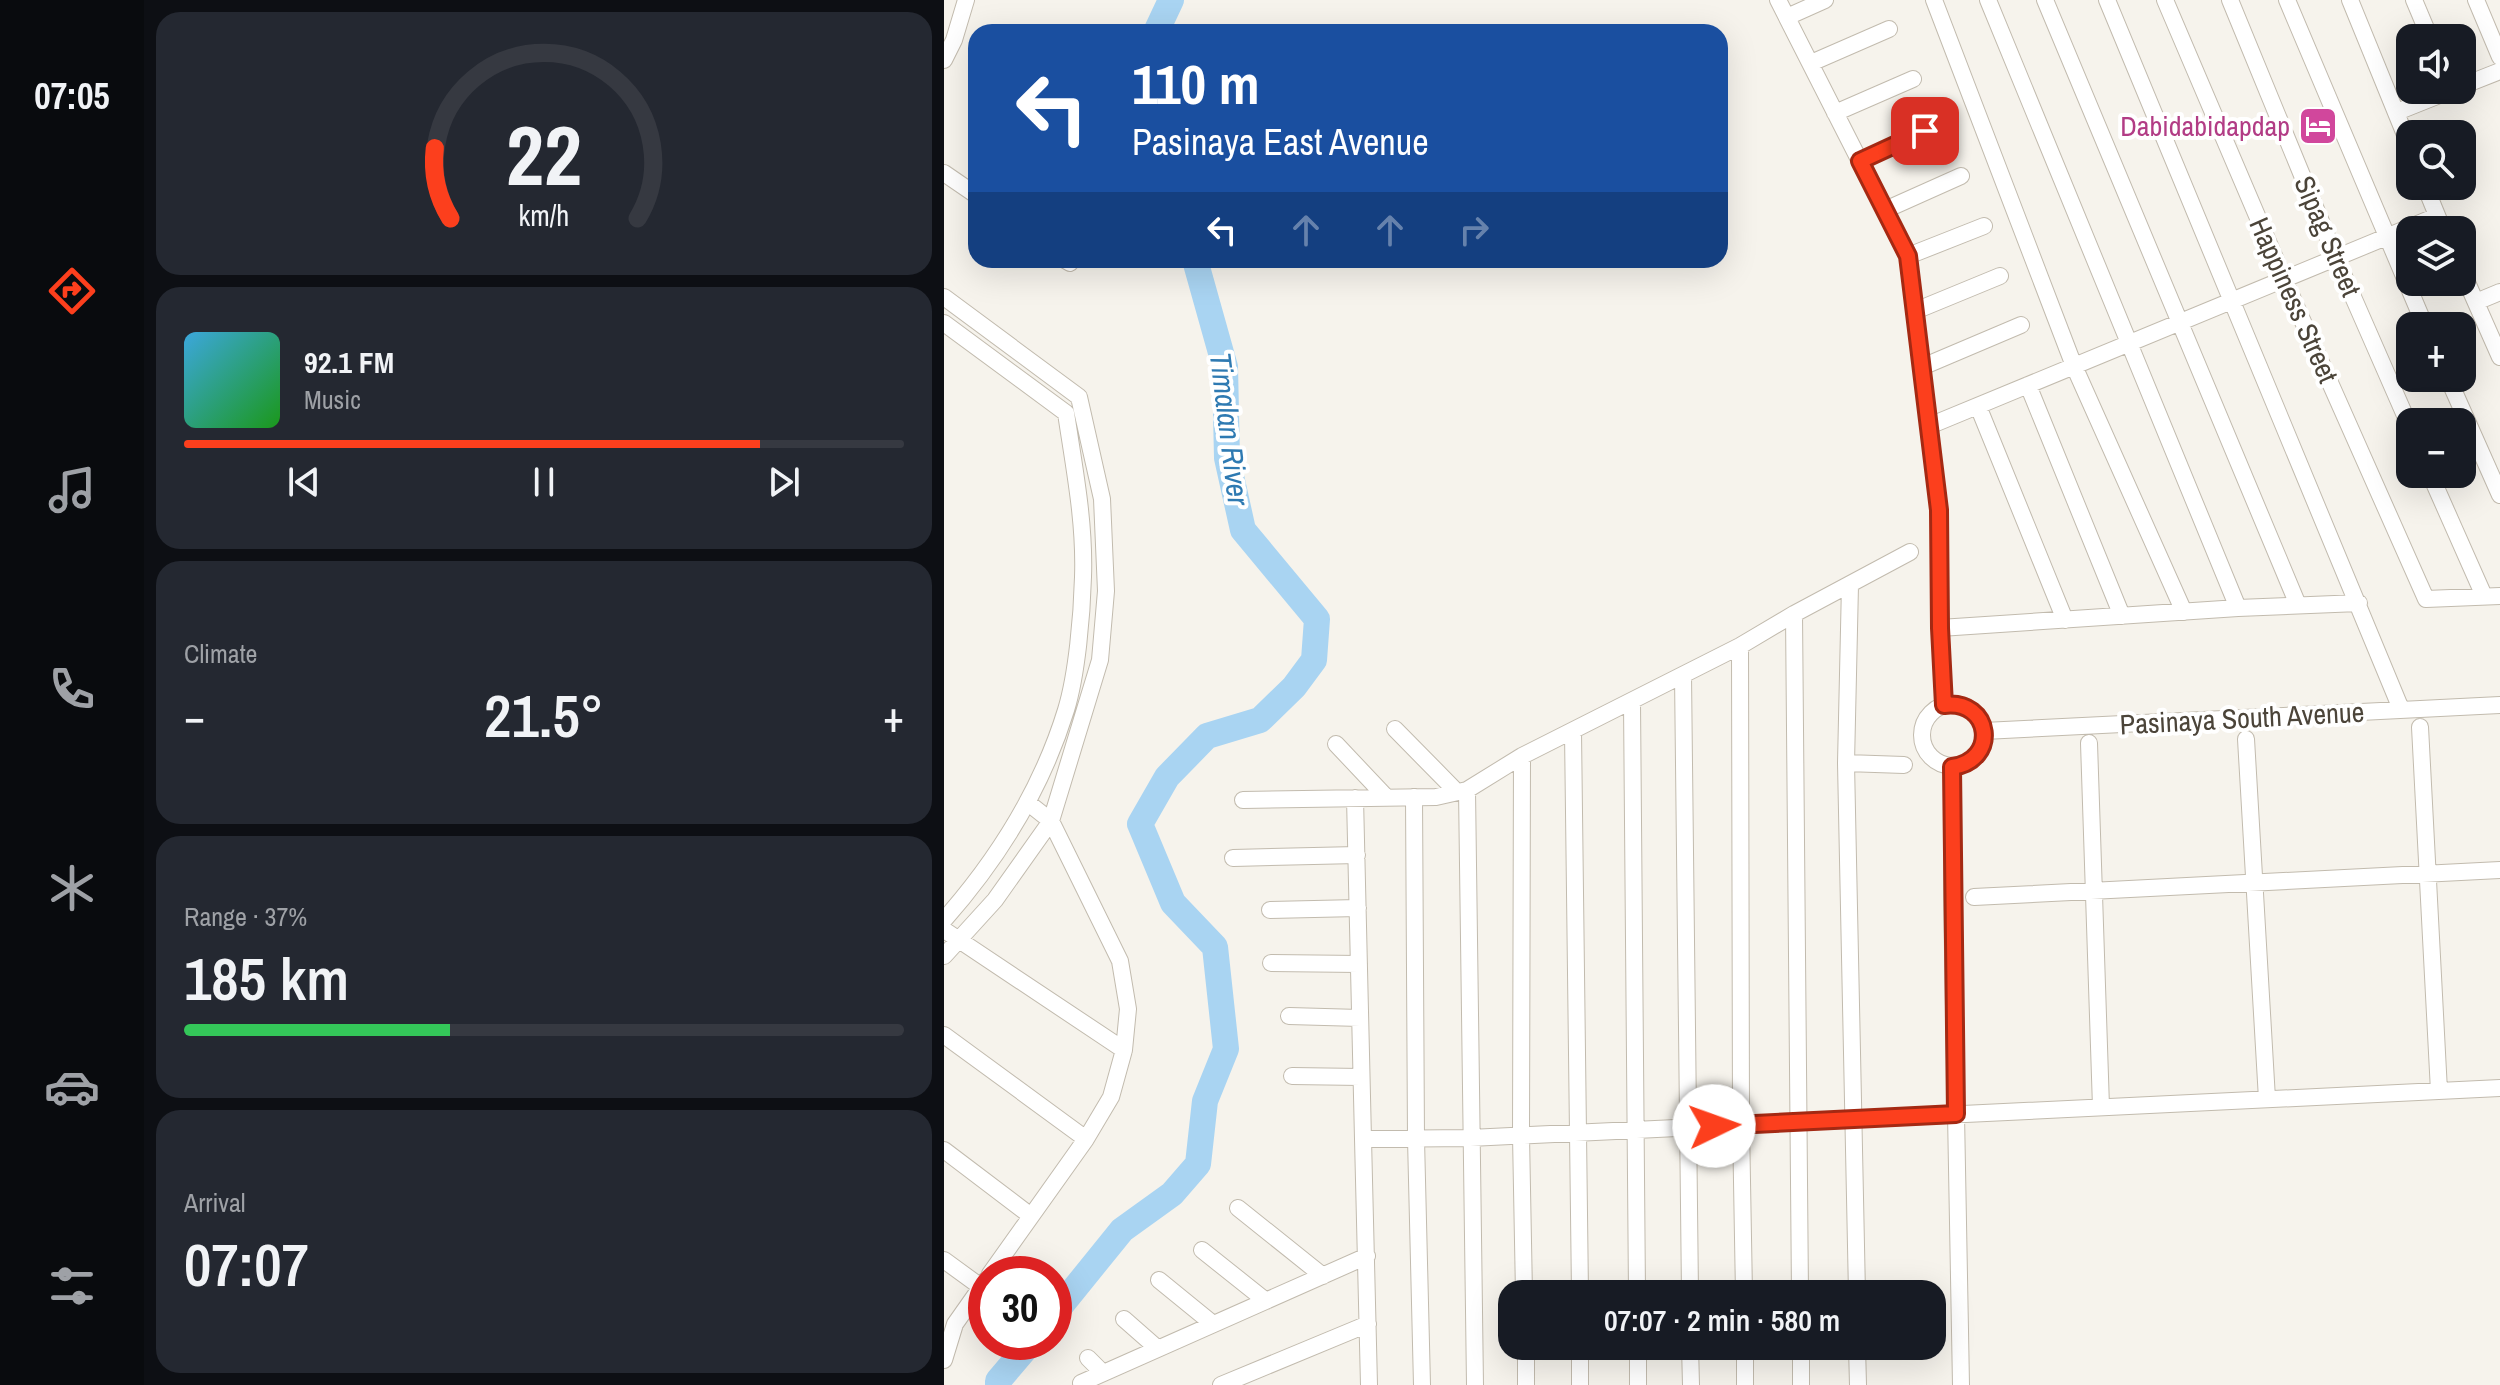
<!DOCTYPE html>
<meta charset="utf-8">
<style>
:root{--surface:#171b24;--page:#242831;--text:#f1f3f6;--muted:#9ea1a6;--line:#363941;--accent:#fc3f1d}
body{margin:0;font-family:"Archivo Narrow",sans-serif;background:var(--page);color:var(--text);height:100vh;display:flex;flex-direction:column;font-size:30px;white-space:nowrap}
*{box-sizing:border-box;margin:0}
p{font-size:26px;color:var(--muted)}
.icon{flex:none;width:44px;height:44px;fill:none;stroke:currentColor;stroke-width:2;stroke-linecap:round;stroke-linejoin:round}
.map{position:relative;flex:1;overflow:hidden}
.details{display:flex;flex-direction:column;gap:12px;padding:12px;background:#0d0f14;width:800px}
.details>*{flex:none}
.hud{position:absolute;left:24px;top:24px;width:760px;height:244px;border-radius:24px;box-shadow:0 8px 32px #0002;background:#1a4fa0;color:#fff;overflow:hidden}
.buttons{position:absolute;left:1452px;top:24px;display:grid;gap:16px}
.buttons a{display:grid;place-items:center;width:80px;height:80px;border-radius:16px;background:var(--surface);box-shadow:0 8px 32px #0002;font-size:40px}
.speed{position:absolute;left:24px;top:1256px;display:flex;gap:16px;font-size:40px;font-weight:700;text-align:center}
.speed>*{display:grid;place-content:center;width:104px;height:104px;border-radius:50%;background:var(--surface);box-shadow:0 8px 32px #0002;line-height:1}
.speed .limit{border:12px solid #d22;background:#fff;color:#111}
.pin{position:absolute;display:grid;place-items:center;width:68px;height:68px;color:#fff;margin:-34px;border-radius:16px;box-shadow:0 4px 12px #0006}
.me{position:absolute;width:88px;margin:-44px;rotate:87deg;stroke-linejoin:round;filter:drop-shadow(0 0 6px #0008)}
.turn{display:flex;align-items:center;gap:28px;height:168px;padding:0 32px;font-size:36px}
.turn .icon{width:104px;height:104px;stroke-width:2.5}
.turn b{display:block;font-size:56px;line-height:68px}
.lanes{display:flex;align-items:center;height:76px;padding:0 32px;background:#0003;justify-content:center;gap:40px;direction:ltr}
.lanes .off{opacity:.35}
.big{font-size:60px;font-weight:600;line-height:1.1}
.details .widget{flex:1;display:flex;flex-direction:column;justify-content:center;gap:12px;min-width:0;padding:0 28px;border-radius:24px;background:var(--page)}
.details .dial{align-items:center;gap:0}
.dial svg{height:208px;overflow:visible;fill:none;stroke:var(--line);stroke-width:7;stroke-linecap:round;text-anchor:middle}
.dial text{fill:var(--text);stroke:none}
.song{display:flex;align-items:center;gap:24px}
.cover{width:96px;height:96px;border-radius:12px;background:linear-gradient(135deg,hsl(200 70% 55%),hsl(120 70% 35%))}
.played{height:8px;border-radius:4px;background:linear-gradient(90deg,var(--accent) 80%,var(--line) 80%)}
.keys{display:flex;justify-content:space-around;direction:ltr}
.heat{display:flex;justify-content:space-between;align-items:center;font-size:44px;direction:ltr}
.charge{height:12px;border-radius:6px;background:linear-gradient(90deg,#34c759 37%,var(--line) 0)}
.trip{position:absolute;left:554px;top:1280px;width:448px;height:80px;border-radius:24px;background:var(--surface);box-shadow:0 8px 32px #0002;font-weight:600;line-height:80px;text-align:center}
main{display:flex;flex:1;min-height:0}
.dock{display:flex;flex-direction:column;width:144px;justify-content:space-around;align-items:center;background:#090b0e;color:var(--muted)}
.dock .icon{width:56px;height:56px}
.dock .active{color:var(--accent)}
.dock b{font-size:36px;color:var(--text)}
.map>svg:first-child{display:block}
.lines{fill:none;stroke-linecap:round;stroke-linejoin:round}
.river{stroke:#a9d4f2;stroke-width:26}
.minor-casing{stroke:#c2bbae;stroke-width:18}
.minor{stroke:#fff;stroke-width:16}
.route-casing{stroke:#a42913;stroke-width:20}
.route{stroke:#fc3f1d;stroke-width:14}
.labels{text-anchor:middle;stroke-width:8;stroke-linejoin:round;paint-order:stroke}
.hotel-label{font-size:28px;fill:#b23c85;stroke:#fff;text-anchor:end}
.street-label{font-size:28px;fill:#4b4439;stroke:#fff}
.water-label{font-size:30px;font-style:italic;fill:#2e7ab2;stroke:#fff}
</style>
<main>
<nav class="dock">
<b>07:05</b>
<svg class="icon active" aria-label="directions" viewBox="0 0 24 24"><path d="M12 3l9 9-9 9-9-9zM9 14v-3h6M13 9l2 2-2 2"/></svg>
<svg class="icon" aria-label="music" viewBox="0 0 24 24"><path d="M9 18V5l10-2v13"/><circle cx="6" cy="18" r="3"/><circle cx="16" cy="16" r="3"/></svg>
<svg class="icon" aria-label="phone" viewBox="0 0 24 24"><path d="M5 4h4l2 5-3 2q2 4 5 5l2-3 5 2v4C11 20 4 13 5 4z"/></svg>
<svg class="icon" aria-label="climate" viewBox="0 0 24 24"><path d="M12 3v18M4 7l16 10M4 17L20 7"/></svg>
<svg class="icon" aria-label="car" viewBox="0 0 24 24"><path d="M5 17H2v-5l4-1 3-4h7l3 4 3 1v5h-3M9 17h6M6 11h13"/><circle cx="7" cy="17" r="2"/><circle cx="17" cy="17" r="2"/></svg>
<svg class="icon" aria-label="filters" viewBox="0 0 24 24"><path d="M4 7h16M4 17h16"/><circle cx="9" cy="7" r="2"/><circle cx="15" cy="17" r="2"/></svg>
</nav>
<section class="details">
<div class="widget dial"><svg viewBox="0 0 100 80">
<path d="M14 69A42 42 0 1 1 86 69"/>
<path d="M14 69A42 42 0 0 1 8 42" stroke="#fc3f1d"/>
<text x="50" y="56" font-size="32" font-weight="700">22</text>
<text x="50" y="72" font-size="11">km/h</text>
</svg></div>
<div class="widget">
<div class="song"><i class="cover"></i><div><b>92.1 FM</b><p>Music</p></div></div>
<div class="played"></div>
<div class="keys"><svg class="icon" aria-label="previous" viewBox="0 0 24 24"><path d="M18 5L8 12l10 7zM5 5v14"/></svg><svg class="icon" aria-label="pause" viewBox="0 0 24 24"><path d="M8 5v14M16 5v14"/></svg><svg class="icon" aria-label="next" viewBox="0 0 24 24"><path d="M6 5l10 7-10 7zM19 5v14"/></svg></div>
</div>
<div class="widget"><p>Climate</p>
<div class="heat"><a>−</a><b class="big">21.5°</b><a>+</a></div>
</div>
<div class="widget"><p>Range · 37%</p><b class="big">185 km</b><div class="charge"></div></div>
<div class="widget"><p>Arrival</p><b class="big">07:07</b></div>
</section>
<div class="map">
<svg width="1556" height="1385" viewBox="0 0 1556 1385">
<rect width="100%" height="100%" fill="#f6f3ec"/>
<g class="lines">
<path class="river" d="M212 32 227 0
M110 1314 178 1230 228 1194 254 1164 261 1101 282 1049 271 947 229 903 196 824 223 777 263 736 316 720 350 687 370 660 373 619 299 530 283 458 281 367 251 260
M54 1385V1381L87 1342"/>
<defs>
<path id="minor" d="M834 0 964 256 985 426
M990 0 1130 366 1240 612
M1044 0 1294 608
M1101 0 1354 605
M1163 0 1457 709
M1221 0 1340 279 1482 599 1556 596
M1286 0 1392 258 1466 427
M1343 0 1481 326
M1406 0 1466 147
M1470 0 1486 38
M1532 0 1556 57
M843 17 881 0
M0 60 10 40 22 0
M867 63 945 29
M1518 86 1556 71
M1453 112 1508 90
M891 113 969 79
M916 161 981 131
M0 173 32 195
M1481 186 1499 230
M941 210 1017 176
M964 256 1040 226
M121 260 126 263
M1518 271 1556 357
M0 297 135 397 158 499 162 591 156 660 107 821 51 900 0 956
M1532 302 1556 292
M971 311 1056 276
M0 323 122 413C130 467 141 522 139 577 138 615 133 674 122 710 98 788 53 860 0 920
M978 367 1077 325
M1504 378 1556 495
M1084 385 1178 616
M1034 406 1121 620
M1486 474 1540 596
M906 585 902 763 913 1294
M850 614 856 1294
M996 628 1294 608 1415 603
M796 646 797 1125 800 1294
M739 675 746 1294
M688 703 693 1294
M978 735a31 31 0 1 1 62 0a31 31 0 1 1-62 0Z
M1000 705 996 628 995 510 985 426 1493 216
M1476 727 1495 1091
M451 729 513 792
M1040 731 1556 705
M629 732 636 1294
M1302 739 1323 1099
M1145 743 1157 1107
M392 744 443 798
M578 756 577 1136 580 1294
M902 763 960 765
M1008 767V897L1017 1385
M523 790 531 1385
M470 797 472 1139 478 1385
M411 798 419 1139
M299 800 492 797 523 790 578 756 796 646 850 614 966 552
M289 858 413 855
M1030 897 1556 870
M326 910 414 908
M0 930 180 1050
M327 963 415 964
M345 1016 416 1018
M0 1035 142 1139
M348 1076 417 1077
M0 1150 87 1216
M294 1208 379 1276
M258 1250 322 1301
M0 1260 37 1287
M46 1274 142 1139 167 1097 180 1050 184 1009 176 961 107 821 83 802
M215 1280 269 1324
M180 1319 213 1348
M582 1346V1385
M636 1346V1385
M694 1346V1385
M746 1346 747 1385
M801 1346V1385
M857 1346V1385
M913 1346 914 1385
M144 1358 159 1373
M0 1360 11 1324 42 1280
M138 1385 137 1383 423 1256
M277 1385 424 1324
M425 1385 419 1139 526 1138 1556 1088"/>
</defs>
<use href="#minor" class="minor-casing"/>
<use href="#minor" class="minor"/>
</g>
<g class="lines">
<defs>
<path id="route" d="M770 1126 1012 1114 1008 767C1055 761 1048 699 1000 705L996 628 995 510 964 256 916 161 981 131"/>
</defs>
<use href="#route" class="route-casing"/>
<use href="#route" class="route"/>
</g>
<defs>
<symbol id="hotel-square" viewBox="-11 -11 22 22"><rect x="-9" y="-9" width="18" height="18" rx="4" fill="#d1479c" stroke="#fff"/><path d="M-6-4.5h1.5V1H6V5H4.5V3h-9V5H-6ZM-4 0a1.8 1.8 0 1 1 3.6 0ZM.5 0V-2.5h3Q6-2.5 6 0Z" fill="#fff"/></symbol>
</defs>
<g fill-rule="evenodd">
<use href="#hotel-square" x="1352" y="104" width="44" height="44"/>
</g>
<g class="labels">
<g class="hotel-label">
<text x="1346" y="136">Dabidabidapdap</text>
</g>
<g class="street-label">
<text transform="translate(1384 236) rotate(67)" y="10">Sipag Street</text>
<text transform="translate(1350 300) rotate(66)" y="10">Happiness Street</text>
<text transform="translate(1298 718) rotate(-3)" y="10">Pasinaya South Avenue</text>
</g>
<g class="water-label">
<text transform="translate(285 429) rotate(83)" y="10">Timalan River</text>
</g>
</g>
</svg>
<div class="buttons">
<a><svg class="icon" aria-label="sound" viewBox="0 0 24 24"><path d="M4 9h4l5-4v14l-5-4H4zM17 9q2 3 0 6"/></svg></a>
<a><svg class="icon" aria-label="search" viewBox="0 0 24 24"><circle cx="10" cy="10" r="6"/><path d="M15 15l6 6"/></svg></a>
<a><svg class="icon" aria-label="layers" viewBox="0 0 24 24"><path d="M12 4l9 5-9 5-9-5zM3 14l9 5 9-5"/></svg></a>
<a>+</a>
<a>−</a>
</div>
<div class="speed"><div class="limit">30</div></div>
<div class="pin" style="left:981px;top:131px;background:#d93025"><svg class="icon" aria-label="arrive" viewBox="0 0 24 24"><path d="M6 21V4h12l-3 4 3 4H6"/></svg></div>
<svg class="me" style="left:770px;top:1126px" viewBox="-20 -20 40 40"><circle r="19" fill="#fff"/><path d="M0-13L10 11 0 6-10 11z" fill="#fc3f1d"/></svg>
<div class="trip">07:07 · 2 min · 580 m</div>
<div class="hud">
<div class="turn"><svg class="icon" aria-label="left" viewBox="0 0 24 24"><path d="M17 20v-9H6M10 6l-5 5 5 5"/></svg><div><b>110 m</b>Pasinaya East Avenue</div></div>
<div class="lanes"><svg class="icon" aria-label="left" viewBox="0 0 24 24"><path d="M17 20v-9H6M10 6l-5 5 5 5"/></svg><svg class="icon off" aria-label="ahead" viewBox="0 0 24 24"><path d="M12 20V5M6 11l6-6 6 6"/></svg><svg class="icon off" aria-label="ahead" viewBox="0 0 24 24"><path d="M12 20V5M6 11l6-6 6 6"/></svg><svg class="icon off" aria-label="right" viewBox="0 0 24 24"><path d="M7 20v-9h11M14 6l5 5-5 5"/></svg></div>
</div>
</div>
</main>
